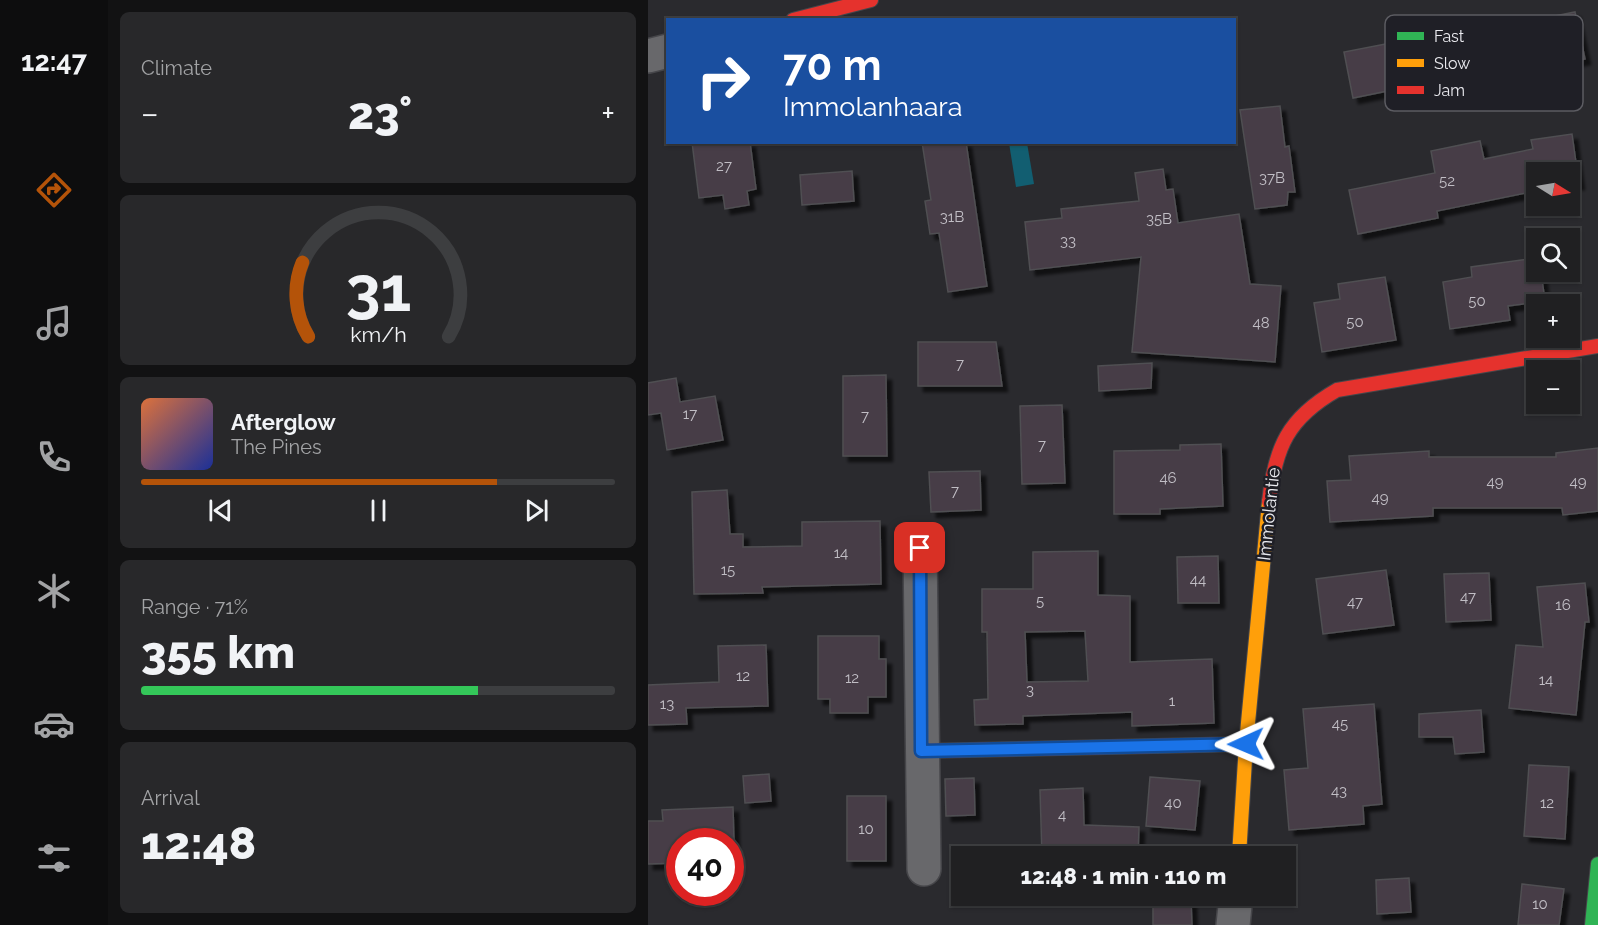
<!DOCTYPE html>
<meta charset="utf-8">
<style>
:root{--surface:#202022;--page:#28282a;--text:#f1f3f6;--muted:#a2a3a5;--line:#3d3e40;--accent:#b45309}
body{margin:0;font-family:Raleway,sans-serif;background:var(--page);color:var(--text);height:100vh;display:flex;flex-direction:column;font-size:22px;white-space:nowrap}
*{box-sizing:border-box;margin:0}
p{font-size:20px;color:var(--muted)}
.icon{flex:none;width:33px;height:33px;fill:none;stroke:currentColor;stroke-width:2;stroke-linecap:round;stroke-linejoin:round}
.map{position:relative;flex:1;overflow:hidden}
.details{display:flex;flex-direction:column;gap:12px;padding:12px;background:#121213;width:540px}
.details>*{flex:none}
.banner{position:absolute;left:18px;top:18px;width:570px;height:126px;border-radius:0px;box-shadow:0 2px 4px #0004,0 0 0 2px var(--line);background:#1a4fa0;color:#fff;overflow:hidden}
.needle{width:39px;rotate:101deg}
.buttons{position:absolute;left:878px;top:162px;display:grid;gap:12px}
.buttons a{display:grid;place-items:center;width:54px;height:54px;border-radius:0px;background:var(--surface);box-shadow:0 2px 4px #0004,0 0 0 2px var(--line);font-size:30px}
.speed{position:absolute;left:18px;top:828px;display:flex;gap:12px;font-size:30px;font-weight:700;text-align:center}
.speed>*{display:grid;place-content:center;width:78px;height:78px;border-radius:50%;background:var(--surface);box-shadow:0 2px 4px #0004,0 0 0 2px var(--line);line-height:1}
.speed .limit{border:9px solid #d22;background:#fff;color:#111}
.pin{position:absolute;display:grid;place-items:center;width:51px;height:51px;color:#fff;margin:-26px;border-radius:12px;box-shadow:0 3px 9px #0006}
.me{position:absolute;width:66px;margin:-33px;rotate:269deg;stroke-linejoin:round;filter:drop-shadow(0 0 4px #0008)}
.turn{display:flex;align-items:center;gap:21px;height:126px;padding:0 18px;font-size:27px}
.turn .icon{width:78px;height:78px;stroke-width:2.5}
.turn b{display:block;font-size:42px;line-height:51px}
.big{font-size:45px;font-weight:800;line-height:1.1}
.details .card{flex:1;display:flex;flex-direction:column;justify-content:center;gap:9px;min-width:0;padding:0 21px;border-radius:9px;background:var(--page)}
.details .dial{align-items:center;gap:0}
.dial svg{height:156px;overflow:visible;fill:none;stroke:var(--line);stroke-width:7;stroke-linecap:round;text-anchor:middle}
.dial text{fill:var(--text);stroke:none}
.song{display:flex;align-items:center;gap:18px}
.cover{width:72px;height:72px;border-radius:9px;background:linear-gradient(135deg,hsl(20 70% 55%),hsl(230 70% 35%))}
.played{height:6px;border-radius:3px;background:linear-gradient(90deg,var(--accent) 75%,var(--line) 75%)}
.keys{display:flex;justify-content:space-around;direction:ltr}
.heat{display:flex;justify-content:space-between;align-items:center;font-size:33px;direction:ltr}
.charge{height:9px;border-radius:4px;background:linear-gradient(90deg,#34c759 71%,var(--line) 0)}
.trip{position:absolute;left:303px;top:846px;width:345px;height:60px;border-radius:0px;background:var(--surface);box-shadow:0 2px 4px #0004,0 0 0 2px var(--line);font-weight:800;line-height:60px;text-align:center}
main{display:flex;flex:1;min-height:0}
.dock{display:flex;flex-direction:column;width:108px;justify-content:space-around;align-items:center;background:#0d0d0e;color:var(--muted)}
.dock .icon{width:42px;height:42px}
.dock .selected{color:var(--accent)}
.dock b{font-size:27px;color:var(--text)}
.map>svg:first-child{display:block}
.water{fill:#125e71}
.building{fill:#473c47;stroke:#504f52;stroke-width:1.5;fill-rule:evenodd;filter:url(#shadow)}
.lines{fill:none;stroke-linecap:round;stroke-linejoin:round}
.street-casing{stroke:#46464a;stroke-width:36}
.fast-casing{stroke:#46464a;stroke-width:16}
.slow-casing{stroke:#46464a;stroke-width:16}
.jam-casing{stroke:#46464a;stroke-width:16}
.street{stroke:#68686b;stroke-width:33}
.fast{stroke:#30b455;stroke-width:14}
.slow{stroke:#ff9f0a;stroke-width:14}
.jam{stroke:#e5322d;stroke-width:14}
.route-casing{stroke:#114b97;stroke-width:15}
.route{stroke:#1a73e8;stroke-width:10}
.labels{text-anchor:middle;stroke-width:5;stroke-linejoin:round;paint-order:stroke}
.number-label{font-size:15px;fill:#c1bec5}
.street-label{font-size:18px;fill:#eaeaef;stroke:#1f1f26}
.key{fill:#1f1f26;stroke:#5c5c62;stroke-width:1.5}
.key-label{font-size:16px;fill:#eaeaef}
</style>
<main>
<nav class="dock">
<b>12:47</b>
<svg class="icon selected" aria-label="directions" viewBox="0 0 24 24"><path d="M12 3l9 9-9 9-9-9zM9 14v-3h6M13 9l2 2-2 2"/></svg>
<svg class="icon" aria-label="music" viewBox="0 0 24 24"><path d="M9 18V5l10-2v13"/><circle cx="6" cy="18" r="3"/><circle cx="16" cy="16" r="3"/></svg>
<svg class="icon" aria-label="phone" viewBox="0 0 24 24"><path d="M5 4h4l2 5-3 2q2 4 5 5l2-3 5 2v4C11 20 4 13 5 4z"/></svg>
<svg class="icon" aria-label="climate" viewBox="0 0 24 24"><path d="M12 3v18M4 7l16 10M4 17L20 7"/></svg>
<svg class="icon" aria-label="car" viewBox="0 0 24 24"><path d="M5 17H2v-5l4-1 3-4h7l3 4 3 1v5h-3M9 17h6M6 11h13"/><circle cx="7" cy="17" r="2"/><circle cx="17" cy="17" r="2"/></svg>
<svg class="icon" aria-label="filters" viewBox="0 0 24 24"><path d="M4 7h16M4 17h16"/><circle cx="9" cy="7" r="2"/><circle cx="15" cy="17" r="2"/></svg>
</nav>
<section class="details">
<div class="card"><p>Climate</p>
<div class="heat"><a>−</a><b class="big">23°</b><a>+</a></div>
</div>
<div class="card dial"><svg viewBox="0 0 100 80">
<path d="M14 69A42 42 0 1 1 86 69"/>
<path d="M14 69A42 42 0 0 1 11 31" stroke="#b45309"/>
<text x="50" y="56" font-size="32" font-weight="700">31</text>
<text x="50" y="72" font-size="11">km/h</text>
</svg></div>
<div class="card">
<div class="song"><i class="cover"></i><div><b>Afterglow</b><p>The Pines</p></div></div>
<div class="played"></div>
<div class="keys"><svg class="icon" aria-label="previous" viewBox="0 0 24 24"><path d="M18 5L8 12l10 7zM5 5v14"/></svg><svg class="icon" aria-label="pause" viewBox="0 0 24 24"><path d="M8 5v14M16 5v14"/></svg><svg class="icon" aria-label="next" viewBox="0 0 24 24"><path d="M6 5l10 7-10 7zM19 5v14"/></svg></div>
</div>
<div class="card"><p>Range · 71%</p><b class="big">355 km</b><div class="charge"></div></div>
<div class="card"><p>Arrival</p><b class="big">12:48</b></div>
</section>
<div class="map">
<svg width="950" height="925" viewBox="0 0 950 925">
<defs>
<filter id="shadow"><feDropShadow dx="5.5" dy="5.5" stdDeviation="1.5" flood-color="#0009"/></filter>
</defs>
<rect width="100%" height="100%" fill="#2a2a2e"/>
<path class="water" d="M361 143H379L386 184 368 187Z"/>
<path class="building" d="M927 12 937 59 864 75 862 66 705 98 696 52 769 38 770 44Z
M632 106 637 147 641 146 647 192H640L639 205 607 209 592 110Z
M924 134 931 184 921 185V172H888V191L789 211 790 218 710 234 701 190 787 173 783 151 832 141 836 159 885 149 883 140Z
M44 142H102L108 189 99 191 101 205 77 209 75 195 51 198Z
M274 142H318L339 286 300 292 291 233 282 234 277 201 283 200Z
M515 169 518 190 525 189 530 223 591 214 602 284 633 286 627 362 484 352 493 257 382 270 377 222 414 218 413 209 491 201 487 173Z
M204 171 206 201 154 205 152 175Z
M888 258V272H893L897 301 860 306 862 320 802 329 795 282 824 277 823 267Z
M737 277 748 340 674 352 666 303 692 299 690 284Z
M270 342H348L354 386H270Z
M504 363 503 388 451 391 450 366Z
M238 375 239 456H195V376Z
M28 378 32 402 67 396 75 440 19 450 13 413 0 415V383Z
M414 405 417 483 374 484 372 406Z
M573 444 575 506 512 509V514H466V451L532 450V445Z
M950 448V511L915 515 914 508H785V516L682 522 679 481 703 480 701 456 781 451V457H908V453Z
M332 471 333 510 283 512 281 472Z
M79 490 82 534H95V547L154 546V522L232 521 233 584 114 587 115 593 46 594 44 492Z
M450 551V595L482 596V662L564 659 566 723 484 726V712L375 716V724L327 725 326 700 340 699 339 632H334V589H385V552ZM437 631 440 681 379 682 377 632Z
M570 556 571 603H530L529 557Z
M738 570 746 625 675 634 668 579Z
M841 573 843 620 798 622 796 574Z
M937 583 941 622H937L928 715 861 708 868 645 895 647 889 587Z
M170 636H231V659H238V697H220V713H182V699H170Z
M118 645 120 706 38 708 39 724 0 725V685L71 682 70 646Z
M726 704 734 804 715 806 716 824 641 830 636 770 660 768 655 709Z
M833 710 836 752 807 754 805 737H771V714Z
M881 765 921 767 917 839 876 836Z
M121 774 123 801 97 803 95 776Z
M502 777 552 781 547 830 498 826Z
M326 778 327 815 298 816 297 779Z
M435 788 436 825 491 827 490 856H394L392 790Z
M199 796H238V861H199Z
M85 807 86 842H32V863L0 864V821H15L14 810Z
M761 878 763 912 729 914 728 880Z
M874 884 916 889 911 925H870Z
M543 901 544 925H505V902Z"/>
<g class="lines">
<defs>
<path id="street" d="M0 56 20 51
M272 548 276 869
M585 925 588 896"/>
<path id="fast" d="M944 925 950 864"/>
<path id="slow" d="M591 856 598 744 621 502"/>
<path id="jam" d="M145 20 223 0
M621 502C627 447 640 418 689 390L950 346
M273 751 598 744"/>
</defs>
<use href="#street" class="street-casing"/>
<use href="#fast" class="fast-casing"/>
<use href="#slow" class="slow-casing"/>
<use href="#jam" class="jam-casing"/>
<use href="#street" class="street"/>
<use href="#fast" class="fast"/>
<use href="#slow" class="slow"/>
<use href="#jam" class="jam"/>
</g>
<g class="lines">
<defs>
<path id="route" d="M272 548 273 751 598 744"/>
</defs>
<use href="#route" class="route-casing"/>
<use href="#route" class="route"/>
</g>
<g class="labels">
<g class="number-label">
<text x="76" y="171">27</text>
<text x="624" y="183">37B</text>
<text x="799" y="186">52</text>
<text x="304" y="222">31B</text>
<text x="511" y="224">35B</text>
<text x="420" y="246">33</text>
<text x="829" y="306">50</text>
<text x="707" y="327">50</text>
<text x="613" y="328">48</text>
<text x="312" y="369">7</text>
<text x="42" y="419">17</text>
<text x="217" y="421">7</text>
<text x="394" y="450">7</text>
<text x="520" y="483">46</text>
<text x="847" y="487">49</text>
<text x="930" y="487">49</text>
<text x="307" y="496">7</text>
<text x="732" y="503">49</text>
<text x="193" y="558">14</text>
<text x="80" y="575">15</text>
<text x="550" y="585">44</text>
<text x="820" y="602">47</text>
<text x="392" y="606">5</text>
<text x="707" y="607">47</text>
<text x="915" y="610">16</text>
<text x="95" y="681">12</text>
<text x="204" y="683">12</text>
<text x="898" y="685">14</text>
<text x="382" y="695">3</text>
<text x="524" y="706">1</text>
<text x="19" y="709">13</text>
<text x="692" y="729">45</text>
<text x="691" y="796">43</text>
<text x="525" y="808">40</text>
<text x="899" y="808">12</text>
<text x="414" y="820">4</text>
<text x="218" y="834">10</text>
<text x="892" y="909">10</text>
</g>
<g class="street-label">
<text transform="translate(621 514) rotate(-84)" y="6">Immolantie</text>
</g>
</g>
<rect x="737" y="15" width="198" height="96" rx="9" class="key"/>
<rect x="749" y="32" width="27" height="8" fill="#30b455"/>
<rect x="749" y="59" width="27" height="8" fill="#ff9f0a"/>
<rect x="749" y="86" width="27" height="8" fill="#e5322d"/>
<g class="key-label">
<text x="786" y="42">Fast</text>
<text x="786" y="69">Slow</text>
<text x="786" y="96">Jam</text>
</g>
</svg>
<div class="buttons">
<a><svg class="needle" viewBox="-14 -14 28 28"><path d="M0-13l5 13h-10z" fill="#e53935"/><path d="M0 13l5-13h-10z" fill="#a2a3a5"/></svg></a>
<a><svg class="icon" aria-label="search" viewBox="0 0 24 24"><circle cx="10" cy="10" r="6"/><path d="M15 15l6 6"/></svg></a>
<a>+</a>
<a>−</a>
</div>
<div class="speed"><div class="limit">40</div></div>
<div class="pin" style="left:272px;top:548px;background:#d93025"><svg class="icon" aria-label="arrive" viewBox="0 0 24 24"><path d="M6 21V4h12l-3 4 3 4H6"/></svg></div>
<svg class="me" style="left:598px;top:744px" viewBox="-20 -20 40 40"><path d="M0-17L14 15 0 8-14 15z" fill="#1a73e8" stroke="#fff" stroke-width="4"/></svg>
<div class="trip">12:48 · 1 min · 110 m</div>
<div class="banner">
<div class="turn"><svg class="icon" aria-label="right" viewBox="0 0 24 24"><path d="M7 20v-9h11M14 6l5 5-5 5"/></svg><div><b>70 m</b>Immolanhaara</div></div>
</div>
</div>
</main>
